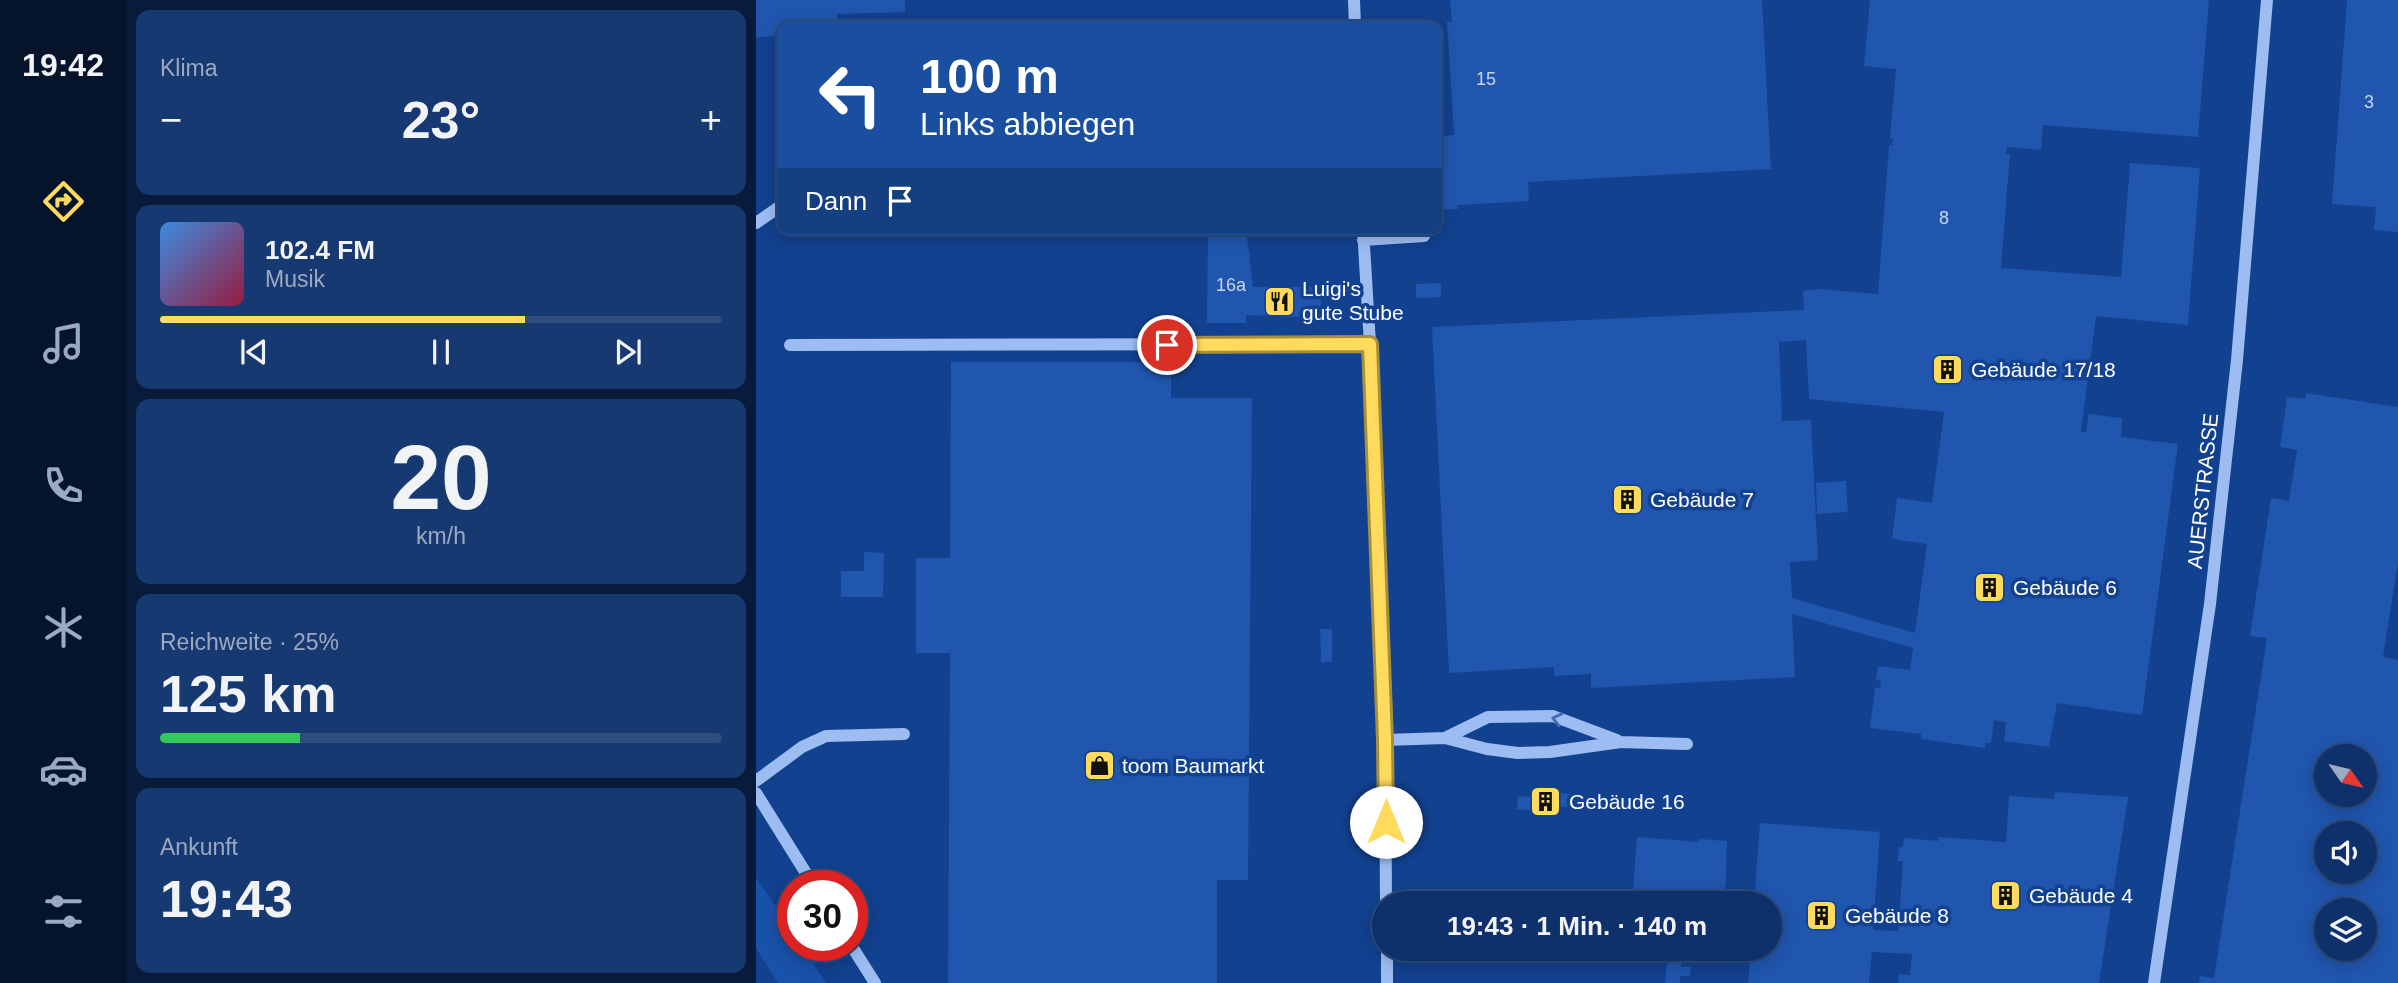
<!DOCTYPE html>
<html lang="de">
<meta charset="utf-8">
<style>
:root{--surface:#0e316b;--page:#173971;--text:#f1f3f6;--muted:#9ba9c1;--line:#2e4c7e;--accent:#ffdb5d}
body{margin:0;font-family:Arial,sans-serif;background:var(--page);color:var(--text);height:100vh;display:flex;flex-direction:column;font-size:26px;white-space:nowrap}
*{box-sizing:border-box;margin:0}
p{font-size:23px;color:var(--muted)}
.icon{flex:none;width:38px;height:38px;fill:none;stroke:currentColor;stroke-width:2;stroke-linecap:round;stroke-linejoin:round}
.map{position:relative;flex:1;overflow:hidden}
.panel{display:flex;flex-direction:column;gap:10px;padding:10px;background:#081b3b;width:630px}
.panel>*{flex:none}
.hud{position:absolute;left:21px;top:21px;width:665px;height:214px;border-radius:14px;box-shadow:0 4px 18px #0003,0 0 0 2px var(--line);background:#1a4fa0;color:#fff;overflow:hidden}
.needle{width:46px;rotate:124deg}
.buttons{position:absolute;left:1558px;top:744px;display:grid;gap:14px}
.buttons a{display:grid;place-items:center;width:63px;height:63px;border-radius:50%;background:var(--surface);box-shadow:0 4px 18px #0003,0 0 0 2px var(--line);font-size:35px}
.speed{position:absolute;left:21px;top:870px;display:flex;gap:14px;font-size:35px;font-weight:700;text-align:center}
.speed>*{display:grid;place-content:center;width:91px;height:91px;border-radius:50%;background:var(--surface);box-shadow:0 4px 18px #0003,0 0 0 2px var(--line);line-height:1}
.speed .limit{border:10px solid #d22;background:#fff;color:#111}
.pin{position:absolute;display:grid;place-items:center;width:60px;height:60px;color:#fff;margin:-30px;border:4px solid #fff;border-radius:50%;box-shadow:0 2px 7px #0007}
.me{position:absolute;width:77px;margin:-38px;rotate:0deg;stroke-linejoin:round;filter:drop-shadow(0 0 5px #0008)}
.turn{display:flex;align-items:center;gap:24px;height:147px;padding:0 28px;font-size:32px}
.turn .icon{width:91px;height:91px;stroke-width:2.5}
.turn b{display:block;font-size:49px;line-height:60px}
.then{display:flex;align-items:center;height:66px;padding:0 28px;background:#0003;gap:14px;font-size:26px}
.big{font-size:52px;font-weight:700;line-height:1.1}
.panel .widget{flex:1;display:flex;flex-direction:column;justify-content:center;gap:10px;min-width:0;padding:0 24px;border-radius:14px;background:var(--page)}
.panel .dial{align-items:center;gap:0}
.dial b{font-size:91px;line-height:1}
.song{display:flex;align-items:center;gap:21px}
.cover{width:84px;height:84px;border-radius:10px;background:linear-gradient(135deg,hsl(210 70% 55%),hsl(340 70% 35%))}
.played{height:7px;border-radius:4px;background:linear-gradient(90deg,var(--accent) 65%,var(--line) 65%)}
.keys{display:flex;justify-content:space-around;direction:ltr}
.heat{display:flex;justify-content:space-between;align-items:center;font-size:38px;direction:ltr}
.charge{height:10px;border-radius:5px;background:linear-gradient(90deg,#34c759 25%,var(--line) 0)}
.trip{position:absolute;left:616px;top:891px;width:410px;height:70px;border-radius:35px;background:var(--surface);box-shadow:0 4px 18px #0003,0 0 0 2px var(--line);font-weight:700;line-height:70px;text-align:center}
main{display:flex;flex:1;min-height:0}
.dock{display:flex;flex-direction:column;width:126px;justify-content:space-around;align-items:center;background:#06142b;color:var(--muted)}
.dock .icon{width:49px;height:49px}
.dock .selected{color:var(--accent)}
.dock b{font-size:32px;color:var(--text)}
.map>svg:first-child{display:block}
.green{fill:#1a51a9}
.building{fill:#2056ae;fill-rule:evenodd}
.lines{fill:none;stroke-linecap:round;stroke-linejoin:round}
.minor{stroke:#9dbdf2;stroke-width:12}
.oneway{stroke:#436cb2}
.route-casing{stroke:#a68e3c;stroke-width:18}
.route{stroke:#ffdb5d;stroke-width:12}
.labels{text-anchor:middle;stroke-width:7;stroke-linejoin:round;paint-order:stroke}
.number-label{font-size:18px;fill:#c7d5eb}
.poi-label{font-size:21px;fill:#fff;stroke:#12418f;text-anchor:start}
.street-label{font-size:21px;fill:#fff;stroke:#12418f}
</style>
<main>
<nav class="dock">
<b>19:42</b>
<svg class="icon selected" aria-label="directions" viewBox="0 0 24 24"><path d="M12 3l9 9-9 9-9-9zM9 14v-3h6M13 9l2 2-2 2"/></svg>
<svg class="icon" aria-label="music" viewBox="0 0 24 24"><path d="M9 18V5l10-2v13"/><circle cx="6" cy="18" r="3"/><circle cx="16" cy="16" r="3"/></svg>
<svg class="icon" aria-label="phone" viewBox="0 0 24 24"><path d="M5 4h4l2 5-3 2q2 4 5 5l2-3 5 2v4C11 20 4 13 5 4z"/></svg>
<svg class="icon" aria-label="climate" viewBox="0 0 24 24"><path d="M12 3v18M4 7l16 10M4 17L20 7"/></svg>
<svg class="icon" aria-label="car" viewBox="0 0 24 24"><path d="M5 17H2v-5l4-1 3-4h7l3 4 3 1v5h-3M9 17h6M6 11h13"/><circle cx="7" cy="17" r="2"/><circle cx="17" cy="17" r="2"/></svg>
<svg class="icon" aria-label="filters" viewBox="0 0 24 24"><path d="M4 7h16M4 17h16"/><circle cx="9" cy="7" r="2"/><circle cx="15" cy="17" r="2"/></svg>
</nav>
<section class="panel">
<div class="widget"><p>Klima</p>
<div class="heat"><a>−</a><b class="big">23°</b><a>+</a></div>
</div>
<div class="widget">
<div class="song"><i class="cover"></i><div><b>102.4 FM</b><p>Musik</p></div></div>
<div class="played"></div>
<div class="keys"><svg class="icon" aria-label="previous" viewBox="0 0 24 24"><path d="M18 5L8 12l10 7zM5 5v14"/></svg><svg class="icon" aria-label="pause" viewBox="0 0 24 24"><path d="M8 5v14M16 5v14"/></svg><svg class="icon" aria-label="next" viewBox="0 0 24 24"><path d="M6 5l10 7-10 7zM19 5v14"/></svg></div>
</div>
<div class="widget dial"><b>20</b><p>km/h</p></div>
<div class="widget"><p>Reichweite · 25%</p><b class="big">125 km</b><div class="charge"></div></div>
<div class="widget"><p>Ankunft</p><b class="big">19:43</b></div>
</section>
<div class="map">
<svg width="1642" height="983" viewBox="0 0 1642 983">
<rect width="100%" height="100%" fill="#12418f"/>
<path class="green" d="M0 877 37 932V945H45L70 983H22L0 948Z"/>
<path class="building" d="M0 0H149V12L81 14V26H26V36L0 37Z
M694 0H1006L1015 169 772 182 773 201 701 205 702 209 681 210V136L698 135 691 22H696Z
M1114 0H1453L1442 137 1287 125 1285 150 1251 147 1250 154H1254L1245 268 1365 277 1374 163 1444 168 1432 325 1340 316 1325 432H1330L1333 414 1366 418 1365 437 1422 444 1386 715 1301 703 1293 747 1248 741 1250 722 1238 720 1235 743H1229V748L1165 739V734L1114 728 1119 688H1124L1125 681 1120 680 1122 666 1154 670 1157 648 1036 614 1039 677 835 688V674L798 676V667L693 673 676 327 1048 310 1047 291 1064 289 1122 294 1133 145H1136L1137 138H1134L1140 69 1108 66ZM1050 340 1053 399 1188 412 1176 503 1141 498 1136 539 1171 544 1159 633 1036 598 1034 562 1062 560 1055 420 1026 421 1023 342Z
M1591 0H1642V232L1618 230 1620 207 1576 204Z
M452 229H490L497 287H565V318L490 315V323H451Z
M685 283V297L660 298V284Z
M195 362H415V398H496L492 880H461V983H192L194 653H160V558H194Z
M1550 393 1642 407V562L1627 657 1642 660V983H1443L1444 976 1458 978 1511 638 1494 636 1515 498 1533 501 1541 450 1524 447 1531 397 1549 399ZM1570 756H1608V794H1570ZM1570 833H1608V872H1570ZM1570 910H1608V948H1570Z
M1090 481 1092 512 1061 514 1060 483Z
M108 552 128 553 127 597H85V571H108Z
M564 629H576V662H565Z
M790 792 820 794 818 807 790 806 789 811 761 809 762 796 790 798Z
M1299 792 1372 797 1343 983H1142L1143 974 1154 975 1156 954 1116 952 1113 983H992L995 948H1013V903H998L1004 823 1124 832 1117 930 1142 931 1147 861H1142L1143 847H1147L1148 838 1182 841V837L1250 842 1253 796 1298 799Z
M881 837 943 842V839L971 841 969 903H876Z
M912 948H965V954L926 951 925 967H935L934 976H924V983H909Z"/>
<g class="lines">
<path class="minor" d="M598 0 599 26
M0 223 26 205
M607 229 614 344 629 740 630 903
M607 240 668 236
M34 345 614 344
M689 738 732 717 797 716 861 740
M629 740 689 738 731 749 762 753 794 752 865 742 931 744
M0 781 46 747 70 736 148 734
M0 793 58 886
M95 945 119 983
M631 948V983
M1398 983 1454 604 1481 360 1511 0"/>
</g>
<defs><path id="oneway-chevron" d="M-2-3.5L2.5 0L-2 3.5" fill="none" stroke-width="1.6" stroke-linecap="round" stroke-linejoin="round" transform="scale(1.75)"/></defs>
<use class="oneway" href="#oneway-chevron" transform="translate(801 719) rotate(-166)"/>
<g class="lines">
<defs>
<path id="route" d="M411 345 614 344 629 740 630 822"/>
</defs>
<use href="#route" class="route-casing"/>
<use href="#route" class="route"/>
</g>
<defs>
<symbol id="restaurant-square" viewBox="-11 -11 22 22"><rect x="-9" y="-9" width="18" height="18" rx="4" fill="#ffdb5d" stroke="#12418f"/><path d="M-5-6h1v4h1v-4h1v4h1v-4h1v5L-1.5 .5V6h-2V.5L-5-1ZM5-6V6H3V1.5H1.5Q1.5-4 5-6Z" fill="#111"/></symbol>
<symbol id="building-square" viewBox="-11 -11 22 22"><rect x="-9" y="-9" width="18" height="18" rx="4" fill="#ffdb5d" stroke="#12418f"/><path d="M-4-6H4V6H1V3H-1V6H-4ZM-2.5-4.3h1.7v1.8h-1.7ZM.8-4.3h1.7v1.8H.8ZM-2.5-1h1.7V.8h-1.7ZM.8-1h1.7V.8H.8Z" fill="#111"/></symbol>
<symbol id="shop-square" viewBox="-11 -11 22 22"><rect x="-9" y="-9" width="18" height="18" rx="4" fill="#ffdb5d" stroke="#12418f"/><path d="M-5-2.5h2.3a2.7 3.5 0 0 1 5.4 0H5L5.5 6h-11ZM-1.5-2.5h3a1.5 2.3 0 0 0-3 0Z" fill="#111"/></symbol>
</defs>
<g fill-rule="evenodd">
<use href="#restaurant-square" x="506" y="284" width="35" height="35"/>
<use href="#building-square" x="1174" y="352" width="35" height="35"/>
<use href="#building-square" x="854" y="482" width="35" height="35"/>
<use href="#building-square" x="1216" y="570" width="35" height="35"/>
<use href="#shop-square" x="326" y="748" width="35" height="35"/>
<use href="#building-square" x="772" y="784" width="35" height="35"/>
<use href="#building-square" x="1232" y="878" width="35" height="35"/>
<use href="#building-square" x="1048" y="898" width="35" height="35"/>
</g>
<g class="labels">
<g class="number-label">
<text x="730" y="85">15</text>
<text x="1613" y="108">3</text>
<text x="1188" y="224">8</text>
<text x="475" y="291">16a</text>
</g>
<g class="poi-label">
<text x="546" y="296">Luigi's<tspan x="546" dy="24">gute Stube</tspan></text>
<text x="1215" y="377">Gebäude 17/18</text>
<text x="894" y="507">Gebäude 7</text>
<text x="1257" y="595">Gebäude 6</text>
<text x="366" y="773">toom Baumarkt</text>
<text x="813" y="809">Gebäude 16</text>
<text x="1273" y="903">Gebäude 4</text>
<text x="1089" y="923">Gebäude 8</text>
</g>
<g class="street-label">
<text transform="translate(1447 491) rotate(-84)" y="7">AUERSTRASSE</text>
</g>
</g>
</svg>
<div class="buttons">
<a><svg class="needle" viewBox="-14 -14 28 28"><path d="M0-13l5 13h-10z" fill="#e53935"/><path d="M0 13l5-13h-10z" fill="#9ba9c1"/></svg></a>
<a><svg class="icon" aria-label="sound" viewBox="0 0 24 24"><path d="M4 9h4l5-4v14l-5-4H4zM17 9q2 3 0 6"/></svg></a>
<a><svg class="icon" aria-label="layers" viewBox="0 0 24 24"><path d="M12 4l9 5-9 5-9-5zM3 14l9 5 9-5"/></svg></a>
</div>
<div class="speed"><div class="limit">30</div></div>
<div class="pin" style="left:411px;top:345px;background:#d93025"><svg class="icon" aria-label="arrive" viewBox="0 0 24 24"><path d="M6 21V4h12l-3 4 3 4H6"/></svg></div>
<svg class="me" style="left:630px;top:822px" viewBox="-20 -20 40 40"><circle r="19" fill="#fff"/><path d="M0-13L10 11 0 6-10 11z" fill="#ffdb5d"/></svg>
<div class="trip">19:43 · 1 Min. · 140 m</div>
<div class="hud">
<div class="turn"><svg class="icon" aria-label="left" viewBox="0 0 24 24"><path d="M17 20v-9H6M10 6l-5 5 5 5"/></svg><div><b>100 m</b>Links abbiegen</div></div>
<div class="then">Dann<svg class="icon" aria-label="arrive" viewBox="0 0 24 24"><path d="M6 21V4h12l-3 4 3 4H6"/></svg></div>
</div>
</div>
</main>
